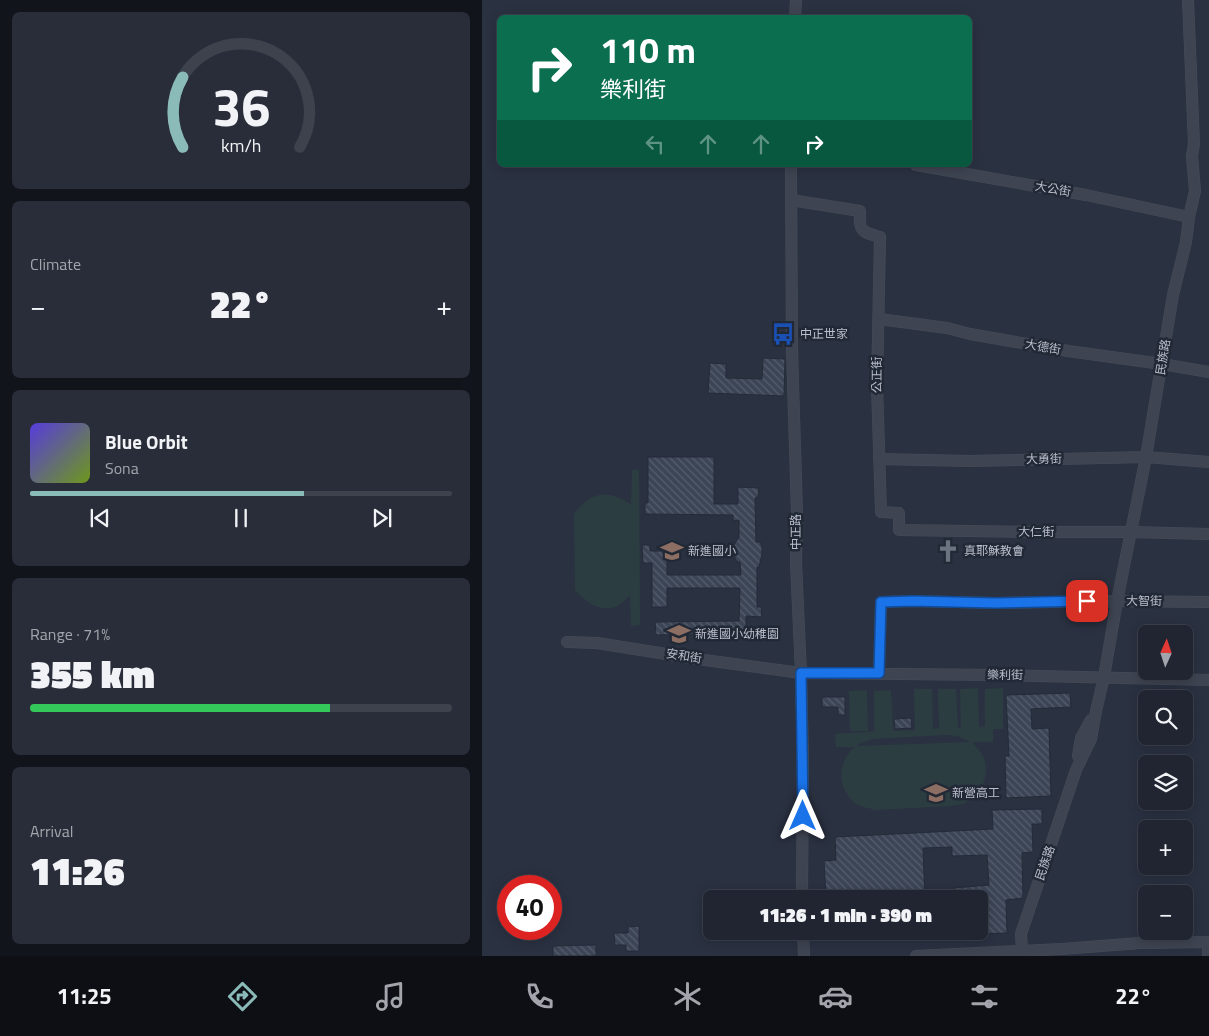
<!DOCTYPE html>
<meta charset="utf-8">
<style>
:root{--surface:#202531;--page:#282d39;--text:#f1f3f6;--muted:#a2a5ab;--line:#3d424d;--accent:#8bbbb9}
body{margin:0;font-family:"Titillium Web","Noto Sans TC",sans-serif;background:var(--page);color:var(--text);height:100vh;display:flex;flex-direction:column;font-size:19px;white-space:nowrap}
*{box-sizing:border-box;margin:0}
p{font-size:16px;color:var(--muted)}
.icon{flex:none;width:28px;height:28px;fill:none;stroke:currentColor;stroke-width:2;stroke-linecap:round;stroke-linejoin:round}
.map{position:relative;flex:1;overflow:hidden}
.details{display:flex;flex-direction:column;gap:12px;padding:12px;background:#12141b;width:482px}
.details>*{flex:none}
.hud{position:absolute;left:15px;top:15px;width:475px;height:152px;border-radius:8px;box-shadow:0 2px 12px #0003,0 0 0 1px var(--line);background:#0b6e4f;color:#fff;overflow:hidden}
.needle{width:32px;rotate:3deg}
.buttons{position:absolute;left:656px;top:625px;display:grid;gap:10px}
.buttons a{display:grid;place-items:center;width:55px;height:55px;border-radius:8px;background:var(--surface);box-shadow:0 2px 12px #0003,0 0 0 1px var(--line);font-size:25px}
.speed{position:absolute;left:15px;top:875px;display:flex;gap:10px;font-size:25px;font-weight:700;text-align:center}
.speed>*{display:grid;place-content:center;width:65px;height:65px;border-radius:50%;background:var(--surface);box-shadow:0 2px 12px #0003,0 0 0 1px var(--line);line-height:1}
.speed .limit{border:8px solid #d22;background:#fff;color:#111}
.pin{position:absolute;display:grid;place-items:center;width:42px;height:42px;color:#fff;margin:-21px;border-radius:10px;box-shadow:0 2px 8px #0006}
.me{position:absolute;width:55px;margin:-28px;rotate:0deg;stroke-linejoin:round;filter:drop-shadow(0 0 4px #0008)}
.turn{display:flex;align-items:center;gap:18px;height:105px;padding:0 20px;font-size:22px}
.turn .icon{width:65px;height:65px;stroke-width:2.5}
.turn b{display:block;font-size:35px;line-height:42px}
.lanes{display:flex;align-items:center;height:48px;padding:0 20px;background:#0003;justify-content:center;gap:25px;direction:ltr}
.lanes .off{opacity:.35}
.big{font-size:38px;font-weight:800;line-height:1.1}
.details .card{flex:1;display:flex;flex-direction:column;justify-content:center;gap:8px;min-width:0;padding:0 18px;border-radius:8px;background:var(--page)}
.details .dial{align-items:center;gap:0}
.dial svg{height:130px;overflow:visible;fill:none;stroke:var(--line);stroke-width:7;stroke-linecap:round;text-anchor:middle}
.dial text{fill:var(--text);stroke:none}
.song{display:flex;align-items:center;gap:15px}
.cover{width:60px;height:60px;border-radius:8px;background:linear-gradient(135deg,hsl(250 70% 55%),hsl(80 70% 35%))}
.played{height:5px;border-radius:2px;background:linear-gradient(90deg,var(--accent) 65%,var(--line) 65%)}
.keys{display:flex;justify-content:space-around;direction:ltr}
.heat{display:flex;justify-content:space-between;align-items:center;font-size:28px;direction:ltr}
.charge{height:8px;border-radius:4px;background:linear-gradient(90deg,#34c759 71%,var(--line) 0)}
.trip{position:absolute;left:221px;top:890px;width:285px;height:50px;border-radius:8px;background:var(--surface);box-shadow:0 2px 12px #0003,0 0 0 1px var(--line);font-weight:800;line-height:50px;text-align:center}
.menu{display:flex;height:80px;justify-content:space-around;align-items:center;background:#0d0f14;color:var(--muted)}
.menu .icon{width:35px;height:35px}
.menu .on{color:var(--accent)}
.menu b{font-size:22px;color:var(--text)}
main{display:flex;flex:1;min-height:0}
.map>svg:first-child{display:block}
.grass{fill:#2c3d42;fill-rule:evenodd}
.building{fill:url(#building-back-hatch);stroke:#242b38}
.lines{fill:none;stroke-linecap:round;stroke-linejoin:round}
.minor-casing{stroke:#474d5a;stroke-width:12}
.minor{stroke:#3e4451;stroke-width:11}
.route-casing{stroke:#114b97;stroke-width:12}
.route{stroke:#1a73e8;stroke-width:9}
.labels{text-anchor:middle;stroke-width:5;stroke-linejoin:round;paint-order:stroke}
.street-label{font-size:12px;fill:#bbbfcb;stroke:#222936}
.poi-label{font-size:12px;fill:#bbbfcb;stroke:#222936;text-anchor:start}
</style>
<main>
<section class="details">
<div class="card dial"><svg viewBox="0 0 100 80">
<path d="M14 69A42 42 0 1 1 86 69"/>
<path d="M14 69A42 42 0 0 1 14 26" stroke="#8bbbb9"/>
<text x="50" y="56" font-size="32" font-weight="700">36</text>
<text x="50" y="72" font-size="11">km/h</text>
</svg></div>
<div class="card"><p>Climate</p>
<div class="heat"><a>−</a><b class="big">22°</b><a>+</a></div>
</div>
<div class="card">
<div class="song"><i class="cover"></i><div><b>Blue Orbit</b><p>Sona</p></div></div>
<div class="played"></div>
<div class="keys"><svg class="icon" aria-label="previous" viewBox="0 0 24 24"><path d="M18 5L8 12l10 7zM5 5v14"/></svg><svg class="icon" aria-label="pause" viewBox="0 0 24 24"><path d="M8 5v14M16 5v14"/></svg><svg class="icon" aria-label="next" viewBox="0 0 24 24"><path d="M6 5l10 7-10 7zM19 5v14"/></svg></div>
</div>
<div class="card"><p>Range · 71%</p><b class="big">355 km</b><div class="charge"></div></div>
<div class="card"><p>Arrival</p><b class="big">11:26</b></div>
</section>
<div class="map">
<svg width="727" height="956" viewBox="0 0 727 956">
<defs>
<pattern id="building-back-hatch" width="6" height="6" patternUnits="userSpaceOnUse" patternTransform="scale(1.25)"><rect width="6" height="6" fill="#3c4556"/><path d="M-1 5l2 2M0 0l6 6M5-1l2 2" fill="none" stroke="#565e6d"/></pattern>
</defs>
<rect width="100%" height="100%" fill="#2a3141"/>
<path class="grass" d="M150 470H157L158 625 149 626 148 596C144 599 140 604 135 606 119 614 103 601 93 590L92 514C109 491 125 489 149 504Z
M496 688 497 727 503 726V689L521 688V729H511V742H490C494 747 499 751 502 758 508 776 499 798 480 804 476 805 472 805 468 806L394 810C386 808 378 807 372 802 354 787 356 760 373 747H354L353 734 397 731H392V691L409 690 411 731 433 730 432 689H450L451 729 457 728 456 689H474L476 728 479 727 478 689ZM464 735 476 736 488 742 375 746 379 743 390 739Z
M385 690 386 731H368L367 691Z"/>
<path class="building" d="M281 358 303 359 302 396 226 393 228 363 244 364V378L280 379Z
M166 457H232V504H256V487L277 488 276 497 273 498 274 542H278L280 547V554L277 567H275V607H279L280 617 264 616V633L174 635 173 622 257 621 258 588H185V607H170V563H161L160 545H168V551H185V575H259L258 562H255L252 556V545L257 537V520L251 521V515L163 514V503H166Z
M588 693 589 707 549 709 550 729 567 728 569 796 524 798 523 756H527L524 695Z
M340 697H363V715H356V707H340Z
M429 718 430 728 413 729 412 719Z
M560 809V824H550L551 852 540 853 541 898 524 900 525 933 498 934V899H458V893H472V888L507 885 505 855 470 856V847L441 848 443 899H400V894L344 897 342 861 354 860 353 837 511 829 510 810Z
M157 926V951H144V945H133L132 933H146V927Z
M339 931H412L413 937 339 940Z
M114 945V956H71V946Z"/>
<g class="lines">
<defs>
<path id="minor" d="M313 18 314 0
M309 165 310 349 315 513 314 563 319 673 321 755 320 899
M434 165 604 195 707 217
M309 200 378 211C377 231 379 232 398 237L395 386 399 512 417 513V530L561 532H648L727 534
M397 319 465 328 488 334 586 351 680 364 727 372
M397 459 487 461 664 457 727 462
M85 642 115 643 215 659 319 673 515 675 727 680
M397 673 399 602 431 601 514 603 623 601 727 602
M596 756 599 738 609 720
M321 931 322 956
M434 956 580 949 658 943 727 942
M543 956 540 951 539 934 594 770 609 739 614 711 622 677 635 601 664 457 691 295 704 242 707 217 713 191 710 156 712 144 706 0
M726 956V942"/>
</defs>
<use href="#minor" class="minor-casing"/>
<use href="#minor" class="minor"/>
</g>
<g class="lines">
<defs>
<path id="route" d="M321 816 319 673H397L399 602 431 601 514 603 605 601"/>
</defs>
<use href="#route" class="route-casing"/>
<use href="#route" class="route"/>
</g>
<defs>
<symbol id="bus-bare" viewBox="-9 -9 18 18"><path d="M-5-6H5V4H4V6H2V4H-2V6H-4V4H-5ZM-3.5-4V0h7V-4ZM-3.5 1.2v1.5H-2V1.2ZM2 1.2v1.5H3.5V1.2Z" fill="#1a4fb4" stroke="#222936" stroke-width="2.5" paint-order="stroke"/></symbol>
<symbol id="school-bare" viewBox="-9 -9 18 18"><path d="M0-5L7-2L0 1L-7-2ZM-4 1L0 2.5L4 1V4Q0 6-4 4Z" fill="#8d6e63" stroke="#222936" stroke-width="2.5" paint-order="stroke"/></symbol>
<symbol id="church-bare" viewBox="-9 -9 18 18"><path d="M-1.2-6h2.4v3.5h3.3v2.4h-3.3V6h-2.4V-.1h-3.3v-2.4h3.3Z" fill="#6b7280" stroke="#222936" stroke-width="2.5" paint-order="stroke"/></symbol>
</defs>
<g fill-rule="evenodd">
<use href="#bus-bare" x="285" y="318" width="32" height="32"/>
<use href="#school-bare" x="174" y="535" width="32" height="32"/>
<use href="#church-bare" x="450" y="535" width="32" height="32"/>
<use href="#school-bare" x="181" y="618" width="32" height="32"/>
<use href="#school-bare" x="438" y="777" width="32" height="32"/>
</g>
<g class="labels">
<g class="street-label">
<text transform="translate(571 189) rotate(10)" y="4">大公街</text>
<text transform="translate(561 347) rotate(10)" y="4">大德街</text>
<text transform="translate(681 357) rotate(-81)" y="4">民族路</text>
<text transform="translate(395 375) rotate(-90)" y="4">公正街</text>
<text transform="translate(562 459) rotate(-1)" y="4">大勇街</text>
<text transform="translate(314 532) rotate(-90)" y="4">中正路</text>
<text x="554" y="536">大仁街</text>
<text transform="translate(662 601) rotate(1)" y="4">大智街</text>
<text transform="translate(202 656) rotate(9)" y="4">安和街</text>
<text transform="translate(523 675) rotate(1)" y="4">樂利街</text>
<text transform="translate(563 863) rotate(-71)" y="4">民族路</text>
</g>
<g class="poi-label">
<text x="318" y="338">中正世家</text>
<text x="206" y="555">新進國小</text>
<text x="482" y="555">真耶穌教會</text>
<text x="213" y="638">新進國小幼稚園</text>
<text x="470" y="797">新營高工</text>
</g>
</g>
</svg>
<div class="buttons">
<a><svg class="needle" viewBox="-14 -14 28 28"><path d="M0-13l5 13h-10z" fill="#e53935"/><path d="M0 13l5-13h-10z" fill="#a2a5ab"/></svg></a>
<a><svg class="icon" aria-label="search" viewBox="0 0 24 24"><circle cx="10" cy="10" r="6"/><path d="M15 15l6 6"/></svg></a>
<a><svg class="icon" aria-label="layers" viewBox="0 0 24 24"><path d="M12 4l9 5-9 5-9-5zM3 14l9 5 9-5"/></svg></a>
<a>+</a>
<a>−</a>
</div>
<div class="speed"><div class="limit">40</div></div>
<div class="pin" style="left:605px;top:601px;background:#d93025"><svg class="icon" aria-label="arrive" viewBox="0 0 24 24"><path d="M6 21V4h12l-3 4 3 4H6"/></svg></div>
<svg class="me" style="left:321px;top:816px" viewBox="-20 -20 40 40"><path d="M0-17L14 15 0 8-14 15z" fill="#1a73e8" stroke="#fff" stroke-width="4"/></svg>
<div class="trip">11:26 · 1 min · 390 m</div>
<div class="hud">
<div class="turn"><svg class="icon" aria-label="right" viewBox="0 0 24 24"><path d="M7 20v-9h11M14 6l5 5-5 5"/></svg><div><b>110 m</b>樂利街</div></div>
<div class="lanes"><svg class="icon off" aria-label="left" viewBox="0 0 24 24"><path d="M17 20v-9H6M10 6l-5 5 5 5"/></svg><svg class="icon off" aria-label="ahead" viewBox="0 0 24 24"><path d="M12 20V5M6 11l6-6 6 6"/></svg><svg class="icon off" aria-label="ahead" viewBox="0 0 24 24"><path d="M12 20V5M6 11l6-6 6 6"/></svg><svg class="icon" aria-label="right" viewBox="0 0 24 24"><path d="M7 20v-9h11M14 6l5 5-5 5"/></svg></div>
</div>
</div>
</main>
<nav class="menu">
<b>11:25</b>
<svg class="icon on" aria-label="directions" viewBox="0 0 24 24"><path d="M12 3l9 9-9 9-9-9zM9 14v-3h6M13 9l2 2-2 2"/></svg>
<svg class="icon" aria-label="music" viewBox="0 0 24 24"><path d="M9 18V5l10-2v13"/><circle cx="6" cy="18" r="3"/><circle cx="16" cy="16" r="3"/></svg>
<svg class="icon" aria-label="phone" viewBox="0 0 24 24"><path d="M5 4h4l2 5-3 2q2 4 5 5l2-3 5 2v4C11 20 4 13 5 4z"/></svg>
<svg class="icon" aria-label="climate" viewBox="0 0 24 24"><path d="M12 3v18M4 7l16 10M4 17L20 7"/></svg>
<svg class="icon" aria-label="car" viewBox="0 0 24 24"><path d="M5 17H2v-5l4-1 3-4h7l3 4 3 1v5h-3M9 17h6M6 11h13"/><circle cx="7" cy="17" r="2"/><circle cx="17" cy="17" r="2"/></svg>
<svg class="icon" aria-label="filters" viewBox="0 0 24 24"><path d="M4 7h16M4 17h16"/><circle cx="9" cy="7" r="2"/><circle cx="15" cy="17" r="2"/></svg>
<b>22°</b>
</nav>
